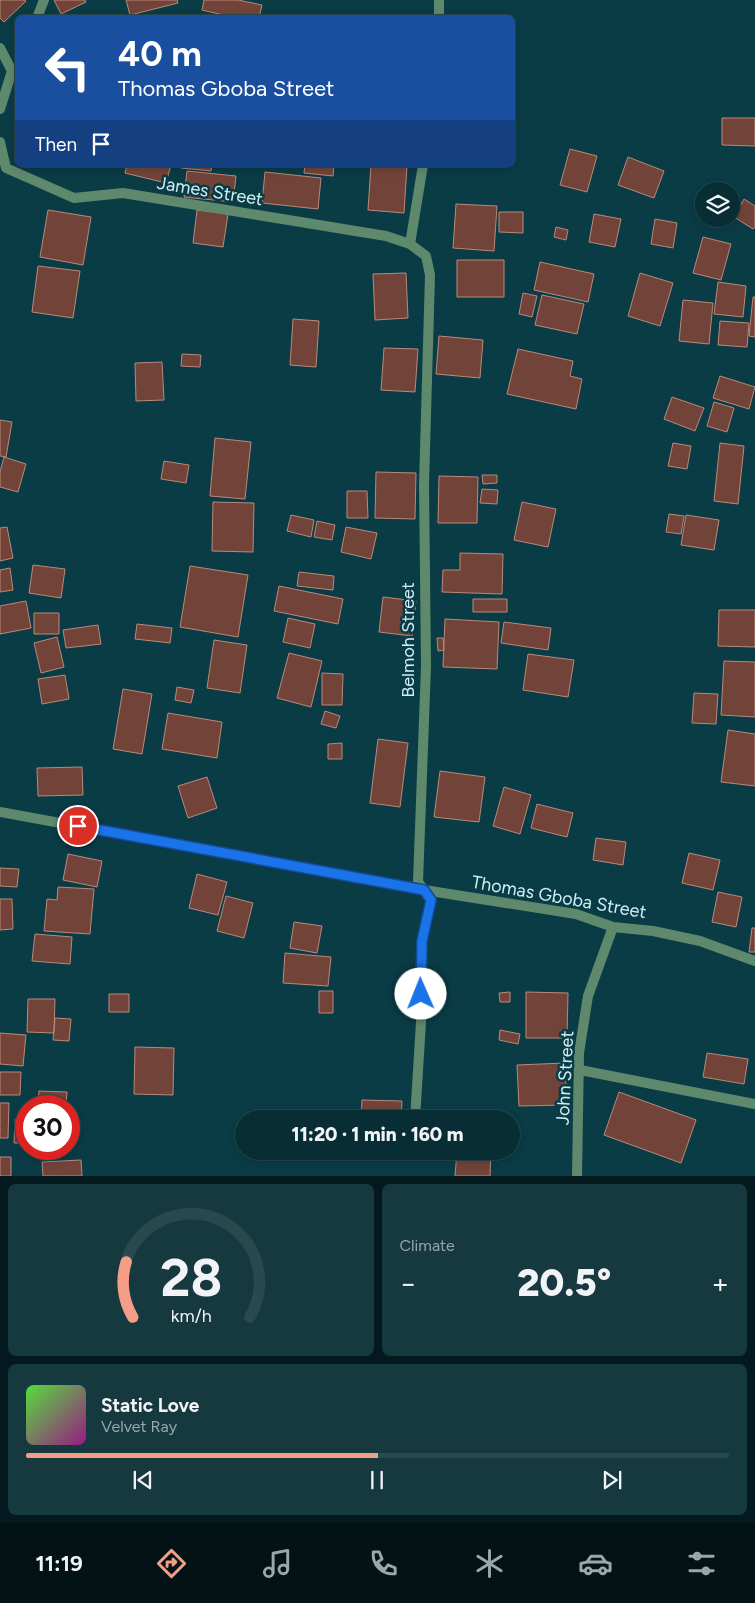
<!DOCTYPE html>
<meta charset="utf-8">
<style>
:root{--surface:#082d34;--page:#163940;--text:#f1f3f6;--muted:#98a8ac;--line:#29494f;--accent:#f49e88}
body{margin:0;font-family:Figtree,sans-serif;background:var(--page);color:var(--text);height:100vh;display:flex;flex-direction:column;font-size:19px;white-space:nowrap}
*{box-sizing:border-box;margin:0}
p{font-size:16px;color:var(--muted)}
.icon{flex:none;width:28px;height:28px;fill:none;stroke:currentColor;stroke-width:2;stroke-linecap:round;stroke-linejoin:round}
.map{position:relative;height:1176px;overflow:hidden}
.drawer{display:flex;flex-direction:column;gap:8px;padding:8px;background:#04191d;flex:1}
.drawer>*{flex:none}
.banner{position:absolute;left:15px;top:15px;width:500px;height:152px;border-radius:8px;box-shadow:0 2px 8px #0003,0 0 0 1px var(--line);background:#1a4fa0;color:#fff;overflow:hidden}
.tools{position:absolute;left:695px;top:182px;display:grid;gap:10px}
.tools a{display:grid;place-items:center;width:45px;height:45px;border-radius:50%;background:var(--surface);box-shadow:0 2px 8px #0003,0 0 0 1px var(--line);font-size:25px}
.speed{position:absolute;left:15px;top:1095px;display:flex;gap:10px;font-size:25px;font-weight:700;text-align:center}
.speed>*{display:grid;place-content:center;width:65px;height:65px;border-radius:50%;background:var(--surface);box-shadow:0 2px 8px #0003,0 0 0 1px var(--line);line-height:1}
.speed .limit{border:8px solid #d22;background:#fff;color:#111}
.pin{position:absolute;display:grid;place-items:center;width:42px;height:42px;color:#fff;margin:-21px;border:2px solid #fff;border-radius:50%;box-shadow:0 1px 5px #0007}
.me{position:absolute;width:55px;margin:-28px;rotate:359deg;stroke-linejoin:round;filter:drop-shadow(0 0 4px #0008)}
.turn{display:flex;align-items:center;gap:18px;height:105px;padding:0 20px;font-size:22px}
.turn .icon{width:65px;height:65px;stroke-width:2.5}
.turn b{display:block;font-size:35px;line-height:42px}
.then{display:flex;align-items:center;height:48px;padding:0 20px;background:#0003;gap:10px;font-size:19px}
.big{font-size:38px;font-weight:800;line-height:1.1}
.drawer .card{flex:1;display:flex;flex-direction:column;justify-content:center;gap:8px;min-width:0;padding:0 18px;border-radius:8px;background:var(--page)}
.drawer .dial{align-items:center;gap:0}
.dial svg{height:130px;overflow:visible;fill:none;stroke:var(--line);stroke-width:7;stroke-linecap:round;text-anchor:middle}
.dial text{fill:var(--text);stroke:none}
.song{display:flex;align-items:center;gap:15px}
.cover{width:60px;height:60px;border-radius:8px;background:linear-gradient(135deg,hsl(110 70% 55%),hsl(310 70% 35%))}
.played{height:5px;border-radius:2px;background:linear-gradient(90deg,var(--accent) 50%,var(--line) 50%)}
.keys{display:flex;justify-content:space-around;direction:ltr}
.heat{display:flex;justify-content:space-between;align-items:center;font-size:28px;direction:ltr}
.drawer .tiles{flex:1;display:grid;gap:8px;grid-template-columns:1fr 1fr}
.card:last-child{grid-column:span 2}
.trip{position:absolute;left:235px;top:1110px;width:285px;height:50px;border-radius:25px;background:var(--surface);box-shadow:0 2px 8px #0003,0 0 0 1px var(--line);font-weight:800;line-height:50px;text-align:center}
.menu{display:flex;height:80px;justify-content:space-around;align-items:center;background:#031215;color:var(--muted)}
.menu .icon{width:35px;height:35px}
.menu .active{color:var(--accent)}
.menu b{font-size:22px;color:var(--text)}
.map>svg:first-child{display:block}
.building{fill:#724439;stroke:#bb887b}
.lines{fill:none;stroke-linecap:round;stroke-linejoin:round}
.minor{stroke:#5f896d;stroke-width:10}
.route-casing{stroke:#114b97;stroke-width:12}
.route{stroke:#1a73e8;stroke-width:9}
.labels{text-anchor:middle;stroke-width:5;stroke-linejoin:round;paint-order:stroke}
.street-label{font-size:18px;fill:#d0eef6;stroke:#0a3c46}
</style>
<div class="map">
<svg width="755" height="1176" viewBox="0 0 755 1176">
<rect width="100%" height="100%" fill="#0a3c46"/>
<path class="building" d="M0 0H25L26 1 4 22 0 18Z
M54 0H85L86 2 61 14Z
M126 0H177L178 3 130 15Z
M204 0H238L262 5 259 18H236L202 10Z
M722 118H755V146L722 145Z
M570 149 597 156 587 192 560 185Z
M628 157 664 171 654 198 618 185Z
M127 165H171L166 183 125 173Z
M181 165H212L211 171 181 168Z
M305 165H334L333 176 304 173Z
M371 165 407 166 404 213 368 210Z
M187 171 236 176 233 202 184 197Z
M265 172 321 178 318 209 262 203Z
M744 199 755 206V227L753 229 734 217Z
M456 204 497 206 494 251 453 248Z
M48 210 91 217 83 265 40 257Z
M197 210 228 214 223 247 193 243Z
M499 212H523V233L499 232Z
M594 214 621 219 615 247 589 242Z
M655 219 677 223 673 248 651 244Z
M556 227 568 230 566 240 554 237Z
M703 237 731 244 721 280 693 273Z
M457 260H504V297H457Z
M540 262 594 274 588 302 534 290Z
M38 266 80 271 73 318 32 312Z
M406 273 408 318 375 320 373 274Z
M640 273 673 283 660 326 628 316Z
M718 282 746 286 743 317 714 314Z
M523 293 537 296 532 317 519 314Z
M542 295 584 304 577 334 535 325Z
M753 297H755V337L749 336Z
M683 300 713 303 709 344 679 341Z
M293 319 319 321 316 367 290 365Z
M720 321 749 323 747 347 718 345Z
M439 336 483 340 480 378 436 374Z
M384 348 418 349 415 392 381 390Z
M518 349 573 361 570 376 582 379 576 409 507 394Z
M182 354 201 355 200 367 181 366Z
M162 362 164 400 136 401 135 363Z
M720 376 755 387 749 409 713 398Z
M672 397 704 408 695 431 664 419Z
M714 402 734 408 727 432 707 426Z
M0 420 12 422 6 457 0 456Z
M215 438 251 442 245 499 210 496Z
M673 443 691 446 687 469 668 466Z
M720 443 744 446 738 504 714 501Z
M4 457 26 464 18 492 0 487V472Z
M164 461 189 465 186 483 161 479Z
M376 472 416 473 415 519 375 518Z
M482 475H497V483L483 484Z
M439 476 478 477 477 523H438Z
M482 489 498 490 497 504 480 503Z
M347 491H367L368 518H347Z
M213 502 254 503 253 552 212 551Z
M522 502 556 509 548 547 514 540Z
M669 514 684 516 681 534 666 532Z
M291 515 314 520 311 537 287 531Z
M686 515 719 520 714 550 681 545Z
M317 521 335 525 332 540 314 537Z
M7 527 13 558 0 561V528Z
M346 527 377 533 371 559 341 552Z
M460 553 503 554 502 594 442 592 443 570H460Z
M33 565 65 569 61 598 29 593Z
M190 566 248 575 238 637 180 627Z
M10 568 13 590 0 592V570Z
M299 572 334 576 333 590 297 586Z
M279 586 343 599 338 624 274 611Z
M383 597 416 601 412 636 379 632Z
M473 599H507V612H473Z
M26 601 31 628 0 634V606Z
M719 610H755V647L718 646Z
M34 613H59V634H34Z
M288 618 315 624 310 648 283 642Z
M445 619 499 622 497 669 443 667Z
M504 622 551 628 548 650 501 643Z
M137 624 172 628 170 643 135 639Z
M98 625 101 644 66 648 63 630Z
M57 637 64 667 41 673 34 643Z
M437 638H443L444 650 438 651Z
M214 640 247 645 240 693 207 688Z
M289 653 322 661 311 707 277 698Z
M528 654 574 660 568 697 523 690Z
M724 661 755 662V717L721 715Z
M322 673 343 674 342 705H322Z
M65 675 69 699 42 704 38 679Z
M177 687 194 690 191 703 175 700Z
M123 689 152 694 142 754 113 749Z
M694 693 718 694 716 724 692 723Z
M325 711 340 716 336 728 321 724Z
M168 713 222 722 217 758 162 749Z
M728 730 755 734V786L721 782Z
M378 739 408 743 400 807 370 803Z
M342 743V759H328V744Z
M82 767 83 795 38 796 37 768Z
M440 771 485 777 479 822 434 817Z
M207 777 217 808 188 818 178 786Z
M504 787 531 795 520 834 493 826Z
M537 804 573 813 567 837 531 828Z
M596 838 626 842 623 865 593 860Z
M689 853 720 860 713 890 682 883Z
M68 854 102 861 97 887 63 880Z
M0 868 19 869 17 887 0 886Z
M197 874 227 882 218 915 189 908Z
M58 887 94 889 90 934 44 931 47 899 57 900Z
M718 892 742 897 736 927 712 922Z
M226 896 253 903 244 938 217 931Z
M0 899H12L13 929 0 930Z
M294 922 322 926 317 953 290 948Z
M752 928H755V952H749Z
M35 934 72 937 70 964 32 961Z
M285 953 331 957 328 986 283 983Z
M319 991H333V1013H319Z
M510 992V1002H500L499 993Z
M526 992 568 993 567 1038H526Z
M109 994H129V1012H109Z
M28 999H55L54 1033 27 1032Z
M55 1018 71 1019 69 1041 53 1040Z
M500 1030 520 1034 518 1044 499 1040Z
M0 1033 26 1035 23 1066 0 1064Z
M135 1047 174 1048 173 1095 134 1094Z
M707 1053 748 1059 744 1084 703 1077Z
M565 1063 567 1105 519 1106 517 1065Z
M0 1072H21L20 1095H0Z
M39 1091 67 1092 66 1106H38Z
M619 1092 696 1120 681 1163 604 1135Z
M362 1100 402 1101 401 1119H361Z
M0 1103H9L8 1138H0Z
M322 1112 357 1113V1119H322Z
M422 1116 448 1118 422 1119Z
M15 1119H26V1143H14Z
M419 1151H445V1157L419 1155Z
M457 1151 491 1153 490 1176H455Z
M0 1157H11V1176H0Z
M81 1160 82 1176H43L42 1162Z"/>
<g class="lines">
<path class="minor" d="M37 18 44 0
M439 18V0
M0 48 12 71 0 109
M0 142 6 168 74 198 123 193 386 236 410 244 426 256 430 275 424 484 426 666 418 882 431 899 422 941 420 981 422 1006 415 1119
M410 244 423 165
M0 812 424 890 576 914 613 927 653 931 700 941 755 961
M580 1070 755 1104
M577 1176 579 1053 588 996 613 927"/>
</g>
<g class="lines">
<defs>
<path id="route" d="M78 826 424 890 431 900 422 941 421 994"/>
</defs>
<use href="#route" class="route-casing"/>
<use href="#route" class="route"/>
</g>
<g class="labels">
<g class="street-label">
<text transform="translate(210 191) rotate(9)" y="6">James Street</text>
<text transform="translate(408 640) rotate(-90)" y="6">Belmoh Street</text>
<text transform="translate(559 897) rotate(10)" y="6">Thomas Gboba Street</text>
<text transform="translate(565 1078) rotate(-87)" y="6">John Street</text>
</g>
</g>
</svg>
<div class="tools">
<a><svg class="icon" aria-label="layers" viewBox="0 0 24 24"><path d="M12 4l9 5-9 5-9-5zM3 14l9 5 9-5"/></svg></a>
</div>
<div class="speed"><div class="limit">30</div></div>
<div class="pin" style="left:78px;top:826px;background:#d93025"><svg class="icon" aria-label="arrive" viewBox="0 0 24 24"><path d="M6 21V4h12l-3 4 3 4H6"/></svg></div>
<svg class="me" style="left:421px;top:994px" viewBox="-20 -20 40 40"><circle r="19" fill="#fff"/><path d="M0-13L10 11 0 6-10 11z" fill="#1a73e8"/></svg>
<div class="trip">11:20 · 1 min · 160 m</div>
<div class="banner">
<div class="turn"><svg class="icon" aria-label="left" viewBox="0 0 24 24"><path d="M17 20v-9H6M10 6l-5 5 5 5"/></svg><div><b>40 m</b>Thomas Gboba Street</div></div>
<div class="then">Then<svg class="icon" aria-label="arrive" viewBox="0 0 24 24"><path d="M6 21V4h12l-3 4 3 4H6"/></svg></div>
</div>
</div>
<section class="drawer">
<div class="tiles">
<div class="card dial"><svg viewBox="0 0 100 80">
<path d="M14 69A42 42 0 1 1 86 69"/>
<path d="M14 69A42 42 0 0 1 10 35" stroke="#f49e88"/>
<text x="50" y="56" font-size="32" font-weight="700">28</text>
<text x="50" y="72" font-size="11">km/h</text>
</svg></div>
<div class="card"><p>Climate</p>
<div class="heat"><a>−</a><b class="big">20.5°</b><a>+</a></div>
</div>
<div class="card">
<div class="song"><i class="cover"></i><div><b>Static Love</b><p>Velvet Ray</p></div></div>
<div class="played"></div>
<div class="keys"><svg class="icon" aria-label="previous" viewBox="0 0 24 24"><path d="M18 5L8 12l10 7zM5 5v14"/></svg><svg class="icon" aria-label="pause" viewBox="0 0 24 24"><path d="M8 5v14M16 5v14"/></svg><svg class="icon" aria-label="next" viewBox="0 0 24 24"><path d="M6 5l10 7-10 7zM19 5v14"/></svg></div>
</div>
</div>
</section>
<nav class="menu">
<b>11:19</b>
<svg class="icon active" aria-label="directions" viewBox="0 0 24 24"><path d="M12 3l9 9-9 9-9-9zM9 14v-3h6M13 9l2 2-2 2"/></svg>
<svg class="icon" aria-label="music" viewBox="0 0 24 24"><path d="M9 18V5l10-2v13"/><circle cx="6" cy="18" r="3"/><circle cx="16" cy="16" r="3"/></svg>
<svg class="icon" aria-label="phone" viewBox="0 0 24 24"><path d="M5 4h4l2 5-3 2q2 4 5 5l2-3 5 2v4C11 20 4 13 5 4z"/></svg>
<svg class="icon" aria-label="climate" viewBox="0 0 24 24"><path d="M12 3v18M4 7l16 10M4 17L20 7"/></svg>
<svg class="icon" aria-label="car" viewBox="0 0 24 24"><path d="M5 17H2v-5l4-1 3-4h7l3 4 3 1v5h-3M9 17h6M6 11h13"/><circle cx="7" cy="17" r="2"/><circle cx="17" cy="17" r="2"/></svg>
<svg class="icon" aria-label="filters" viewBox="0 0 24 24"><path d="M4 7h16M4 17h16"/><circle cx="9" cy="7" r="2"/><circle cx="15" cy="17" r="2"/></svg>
</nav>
